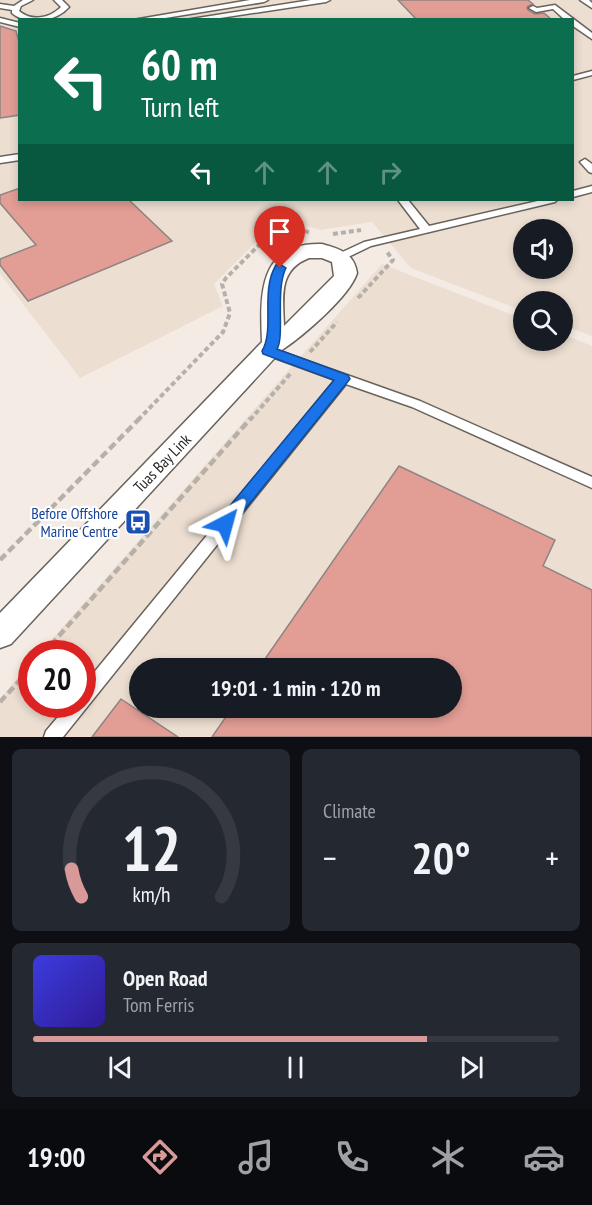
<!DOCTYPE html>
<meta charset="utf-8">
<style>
:root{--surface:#171b24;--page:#242831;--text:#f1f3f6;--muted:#9ea1a6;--line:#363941;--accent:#d89998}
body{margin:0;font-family:"PT Sans Narrow",sans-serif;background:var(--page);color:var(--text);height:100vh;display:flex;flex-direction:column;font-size:22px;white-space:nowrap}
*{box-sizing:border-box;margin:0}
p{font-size:20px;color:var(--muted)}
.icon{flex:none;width:33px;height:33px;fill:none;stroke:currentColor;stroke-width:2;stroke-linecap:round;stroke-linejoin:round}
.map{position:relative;height:737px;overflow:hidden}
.side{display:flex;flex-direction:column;gap:12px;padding:12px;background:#0d0f14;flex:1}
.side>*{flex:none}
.guide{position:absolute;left:18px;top:18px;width:556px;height:183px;border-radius:0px;box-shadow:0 3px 9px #0003;background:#0b6e4f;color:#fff;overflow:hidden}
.tools{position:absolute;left:513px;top:219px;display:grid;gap:12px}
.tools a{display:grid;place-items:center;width:60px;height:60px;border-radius:50%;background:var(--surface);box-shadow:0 3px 9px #0003;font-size:30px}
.speed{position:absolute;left:18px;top:640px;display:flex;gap:12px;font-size:30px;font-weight:700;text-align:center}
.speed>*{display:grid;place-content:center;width:78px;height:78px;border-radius:50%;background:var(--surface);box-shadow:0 3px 9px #0003;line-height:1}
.speed .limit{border:9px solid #d22;background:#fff;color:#111}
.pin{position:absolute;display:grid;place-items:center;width:51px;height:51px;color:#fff;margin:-62px -26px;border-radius:50% 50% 50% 0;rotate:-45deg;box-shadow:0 0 6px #0007}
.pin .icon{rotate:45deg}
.me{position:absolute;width:66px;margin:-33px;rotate:39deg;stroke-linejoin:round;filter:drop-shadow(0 0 4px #0008)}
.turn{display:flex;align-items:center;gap:21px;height:126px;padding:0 24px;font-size:27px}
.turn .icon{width:78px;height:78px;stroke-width:2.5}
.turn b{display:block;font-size:42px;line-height:51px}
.lanes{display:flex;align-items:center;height:57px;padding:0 24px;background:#0003;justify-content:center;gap:30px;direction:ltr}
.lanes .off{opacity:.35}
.big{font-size:45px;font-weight:600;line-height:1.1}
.side .card{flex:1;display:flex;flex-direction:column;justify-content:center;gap:9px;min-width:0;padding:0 21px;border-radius:9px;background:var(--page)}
.side .dial{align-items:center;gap:0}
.dial svg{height:156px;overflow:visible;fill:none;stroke:var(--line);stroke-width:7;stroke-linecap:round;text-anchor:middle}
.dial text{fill:var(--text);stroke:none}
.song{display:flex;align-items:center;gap:18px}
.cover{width:72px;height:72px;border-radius:9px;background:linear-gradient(135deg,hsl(240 70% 55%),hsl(250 70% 35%))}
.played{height:6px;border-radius:3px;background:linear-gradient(90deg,var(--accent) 75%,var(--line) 75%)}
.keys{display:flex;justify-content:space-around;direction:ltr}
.heat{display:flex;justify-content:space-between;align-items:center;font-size:33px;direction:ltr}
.side .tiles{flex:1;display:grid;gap:12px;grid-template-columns:1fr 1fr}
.card:last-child{grid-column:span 2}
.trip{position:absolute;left:129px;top:658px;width:333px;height:60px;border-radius:30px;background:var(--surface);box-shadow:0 3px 9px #0003;font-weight:600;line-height:60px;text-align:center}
.menu{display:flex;height:96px;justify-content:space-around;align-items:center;background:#090b0e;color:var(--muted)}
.menu .icon{width:42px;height:42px}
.menu .on{color:var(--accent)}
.menu b{font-size:27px;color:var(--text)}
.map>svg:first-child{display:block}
.built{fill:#ecded1;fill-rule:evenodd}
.building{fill:#e29d95;stroke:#8f8483;stroke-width:1.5}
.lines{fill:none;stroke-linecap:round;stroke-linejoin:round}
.service-casing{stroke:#6a635c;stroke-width:3}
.minor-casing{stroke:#6a635c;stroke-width:3}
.path-far1{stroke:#b6b0a9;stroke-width:4;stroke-dasharray:5 3;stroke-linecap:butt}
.path{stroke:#b6b0a9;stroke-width:4.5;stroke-dasharray:8 4;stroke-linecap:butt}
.service{fill:#fff;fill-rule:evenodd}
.minor{fill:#fff;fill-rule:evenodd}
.route{fill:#1a73e8;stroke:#114b97;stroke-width:1.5}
.labels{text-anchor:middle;stroke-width:4.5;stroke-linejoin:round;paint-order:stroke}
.street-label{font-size:16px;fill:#262421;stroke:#fff}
.transit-label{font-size:16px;fill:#164399;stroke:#fff;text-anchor:end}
</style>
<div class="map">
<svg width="592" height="737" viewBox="0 0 592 737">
<rect width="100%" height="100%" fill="#f4ece4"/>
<path class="built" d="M0 0H592V336L563 325 562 302H524L523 311 411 268 372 222 321 230 280 218 214 284 223 306 80 378 0 274ZM20 20H573V200H20ZM524 230H562V268H524Z
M382 264 523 319 524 340H562L563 334 592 346V737H0V699L31 663 32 705H82V654H39ZM140 669H452V708H140Z"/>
<path class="building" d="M398 0H528L533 4 527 7 528 10 535 14 544 13 552 20H417Z
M0 26 16 31 20 46V115L0 118Z
M20 188V200H129L172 241 28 301 0 265V259L36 245 0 203V195Z
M399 466 555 540 543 566 592 590V737H212L232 708H452V669H258Z
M121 699 178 737H92Z"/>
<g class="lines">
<defs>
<path id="service" d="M23 0H33L21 6 19 11C32 22 50 18 61 7L54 0H62L69 7C56 22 27 26 12 13V10L0 8V4L14 6Z
M250 0H268L264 2 153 20H133Z
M311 0H330L326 2 207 20H185Z
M580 0H589L592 3V8Z
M555 5 592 33V39L573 26V20H565L553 9 536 12 529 8 533 6 537 8Z
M0 18 20 23V27L0 22Z
M592 71V75L573 80V76Z
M20 154V160L0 163V157Z
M585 159 592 164V173L589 172 580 162Z
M592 186V192L573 197V191Z
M398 200H408L429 226 542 200H557L555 202 371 246 344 259H336L335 257 336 255 364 242 420 229Z
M268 347 420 401 592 477V488L412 407 346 384 63 737H44L46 731 68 705H82V687L335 380 264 354 262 351 264 348Z"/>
<path id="minor" d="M322 244C340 249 354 253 357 273 350 296 303 336 282 350L11 644 0 648V613L262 342C260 295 258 242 322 244ZM309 258H322L332 262 334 276 284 326C283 297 278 270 309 258Z"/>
</defs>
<use href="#service" class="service-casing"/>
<use href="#minor" class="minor-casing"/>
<path class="path-far1" d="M333 234 361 230
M358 298 393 260 387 252
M310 352 337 322
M138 420 223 332 230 313 222 284 226 278 275 229 284 225 311 233
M250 420 291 373"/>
<path class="path" d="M0 560 140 418
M43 654 251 418
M0 702 32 667"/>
<use href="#service" class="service"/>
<use href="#minor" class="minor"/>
</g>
<path class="route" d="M280 264 286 268C275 289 285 337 277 349L348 375 350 379 230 528 225 530 219 528 217 524 219 519 334 380 263 354 262 351C275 330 260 291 276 265Z"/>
<defs>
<symbol id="bus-square" viewBox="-11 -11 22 22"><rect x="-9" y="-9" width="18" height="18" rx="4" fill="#1a4fb4" stroke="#fff"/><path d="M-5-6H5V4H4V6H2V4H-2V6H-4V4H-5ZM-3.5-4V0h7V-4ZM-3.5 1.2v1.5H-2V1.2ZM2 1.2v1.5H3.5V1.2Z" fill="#fff"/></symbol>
</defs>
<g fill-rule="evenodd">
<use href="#bus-square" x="123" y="507" width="30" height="30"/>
</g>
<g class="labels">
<g class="street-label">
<text transform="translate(162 463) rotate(-46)" y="6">Tuas Bay Link</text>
</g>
<g class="transit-label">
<text x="118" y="519">Before Offshore<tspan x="118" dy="18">Marine Centre</tspan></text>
</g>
</g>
</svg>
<div class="tools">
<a><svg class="icon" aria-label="sound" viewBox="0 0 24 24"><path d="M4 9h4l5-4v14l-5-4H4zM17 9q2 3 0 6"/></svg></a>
<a><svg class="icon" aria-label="search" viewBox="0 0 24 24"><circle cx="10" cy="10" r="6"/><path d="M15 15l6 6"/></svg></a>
</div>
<div class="speed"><div class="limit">20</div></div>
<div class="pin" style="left:280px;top:268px;background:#d93025"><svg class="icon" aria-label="arrive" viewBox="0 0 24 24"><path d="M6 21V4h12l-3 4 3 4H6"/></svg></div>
<svg class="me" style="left:225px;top:524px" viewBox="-20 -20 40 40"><path d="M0-17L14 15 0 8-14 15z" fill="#1a73e8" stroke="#fff" stroke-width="4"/></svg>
<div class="trip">19:01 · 1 min · 120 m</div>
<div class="guide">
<div class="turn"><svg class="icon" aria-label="left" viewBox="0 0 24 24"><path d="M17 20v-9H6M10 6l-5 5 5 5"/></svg><div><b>60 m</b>Turn left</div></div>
<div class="lanes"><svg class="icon" aria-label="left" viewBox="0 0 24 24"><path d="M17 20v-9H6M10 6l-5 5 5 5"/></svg><svg class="icon off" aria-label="ahead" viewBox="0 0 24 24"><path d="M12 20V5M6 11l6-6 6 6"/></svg><svg class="icon off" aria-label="ahead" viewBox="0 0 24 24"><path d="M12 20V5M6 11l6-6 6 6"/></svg><svg class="icon off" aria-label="right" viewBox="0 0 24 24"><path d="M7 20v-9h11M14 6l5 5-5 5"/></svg></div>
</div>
</div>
<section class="side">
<div class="tiles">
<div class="card dial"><svg viewBox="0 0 100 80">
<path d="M14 69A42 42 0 1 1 86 69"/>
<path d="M14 69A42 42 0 0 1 9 55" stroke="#d89998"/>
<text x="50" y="56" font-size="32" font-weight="700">12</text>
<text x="50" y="72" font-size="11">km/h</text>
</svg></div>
<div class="card"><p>Climate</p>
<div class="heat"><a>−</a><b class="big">20°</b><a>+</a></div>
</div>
<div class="card">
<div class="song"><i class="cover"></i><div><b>Open Road</b><p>Tom Ferris</p></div></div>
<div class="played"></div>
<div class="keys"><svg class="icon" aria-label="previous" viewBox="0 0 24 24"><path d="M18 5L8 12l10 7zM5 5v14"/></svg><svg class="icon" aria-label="pause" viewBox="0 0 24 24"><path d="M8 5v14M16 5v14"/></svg><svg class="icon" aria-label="next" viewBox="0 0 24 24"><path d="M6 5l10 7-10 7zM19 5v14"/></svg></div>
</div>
</div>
</section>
<nav class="menu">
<b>19:00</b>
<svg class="icon on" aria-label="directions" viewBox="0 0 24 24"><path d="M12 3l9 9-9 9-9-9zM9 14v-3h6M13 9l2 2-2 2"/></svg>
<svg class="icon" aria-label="music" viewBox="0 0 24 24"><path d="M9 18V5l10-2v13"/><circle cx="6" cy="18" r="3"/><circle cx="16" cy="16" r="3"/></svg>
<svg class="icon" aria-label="phone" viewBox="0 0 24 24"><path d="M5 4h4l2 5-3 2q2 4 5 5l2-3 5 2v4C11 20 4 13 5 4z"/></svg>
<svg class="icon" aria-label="climate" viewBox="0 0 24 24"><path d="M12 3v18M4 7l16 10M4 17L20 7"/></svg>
<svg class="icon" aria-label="car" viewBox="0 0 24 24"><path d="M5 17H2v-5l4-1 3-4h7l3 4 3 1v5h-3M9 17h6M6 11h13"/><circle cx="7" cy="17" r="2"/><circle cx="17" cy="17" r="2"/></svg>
</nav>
